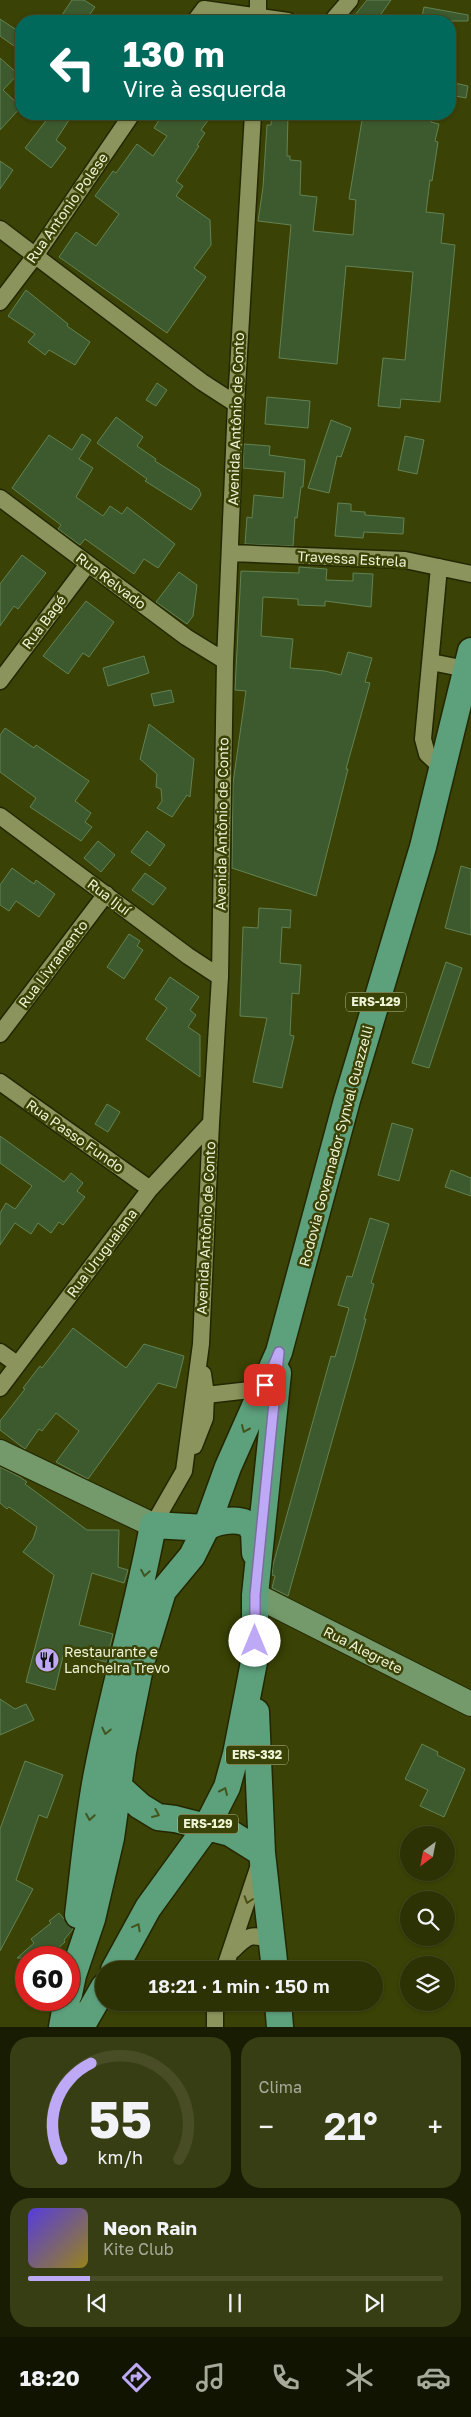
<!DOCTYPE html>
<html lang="pt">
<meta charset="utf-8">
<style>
:root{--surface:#2c3204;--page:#383e13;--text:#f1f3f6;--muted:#a6aa9a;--line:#484d26;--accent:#bda9f5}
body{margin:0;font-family:"Golos Text",sans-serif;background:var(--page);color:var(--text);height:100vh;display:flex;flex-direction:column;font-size:19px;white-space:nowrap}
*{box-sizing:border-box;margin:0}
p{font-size:16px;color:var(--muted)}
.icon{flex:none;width:28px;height:28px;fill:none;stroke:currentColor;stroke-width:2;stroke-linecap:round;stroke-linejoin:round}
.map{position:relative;height:2027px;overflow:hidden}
.sheet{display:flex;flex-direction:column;gap:10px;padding:10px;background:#181c02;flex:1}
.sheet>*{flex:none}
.banner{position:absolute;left:15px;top:15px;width:441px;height:105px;border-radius:20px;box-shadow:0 1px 4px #0004,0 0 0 1px var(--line);background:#00695c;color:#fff;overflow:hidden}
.needle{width:32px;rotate:212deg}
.controls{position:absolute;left:400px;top:1826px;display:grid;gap:10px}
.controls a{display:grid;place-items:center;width:55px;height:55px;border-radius:50%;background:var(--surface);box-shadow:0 1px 4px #0004,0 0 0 1px var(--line);font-size:25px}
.speed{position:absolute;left:15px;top:1946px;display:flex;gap:10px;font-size:25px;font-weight:700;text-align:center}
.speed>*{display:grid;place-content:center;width:65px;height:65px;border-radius:50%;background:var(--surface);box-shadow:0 1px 4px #0004,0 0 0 1px var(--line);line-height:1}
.speed .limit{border:8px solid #d22;background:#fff;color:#111}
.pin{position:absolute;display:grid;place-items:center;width:42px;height:42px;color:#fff;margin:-21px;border-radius:10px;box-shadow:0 2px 8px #0006}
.me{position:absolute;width:55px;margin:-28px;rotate:0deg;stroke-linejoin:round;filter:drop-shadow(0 0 4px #0008)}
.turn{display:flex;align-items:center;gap:18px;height:105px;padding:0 25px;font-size:22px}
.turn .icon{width:65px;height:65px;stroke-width:2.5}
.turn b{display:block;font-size:35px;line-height:42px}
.big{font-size:38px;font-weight:600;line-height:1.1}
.sheet .tile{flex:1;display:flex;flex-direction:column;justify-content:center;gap:8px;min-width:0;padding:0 18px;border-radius:20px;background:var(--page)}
.sheet .dial{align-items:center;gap:0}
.dial svg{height:130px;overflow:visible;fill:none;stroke:var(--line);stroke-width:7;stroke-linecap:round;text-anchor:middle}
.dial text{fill:var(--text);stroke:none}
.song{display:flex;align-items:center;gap:15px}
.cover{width:60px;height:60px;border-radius:8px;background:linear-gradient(135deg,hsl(250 70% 55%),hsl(50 70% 35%))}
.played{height:5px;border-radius:2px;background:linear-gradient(90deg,var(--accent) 15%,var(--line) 15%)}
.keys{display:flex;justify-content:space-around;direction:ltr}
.heat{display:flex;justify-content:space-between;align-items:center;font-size:28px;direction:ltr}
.sheet .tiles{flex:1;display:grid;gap:10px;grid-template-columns:1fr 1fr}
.tile:last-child{grid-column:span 2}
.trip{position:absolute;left:95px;top:1961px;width:288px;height:50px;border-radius:25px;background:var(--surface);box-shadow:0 1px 4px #0004,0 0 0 1px var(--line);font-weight:600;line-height:50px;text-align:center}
.tab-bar{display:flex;height:80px;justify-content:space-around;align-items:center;background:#121402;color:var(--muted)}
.tab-bar .icon{width:35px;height:35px}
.tab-bar .active{color:var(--accent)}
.tab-bar b{font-size:22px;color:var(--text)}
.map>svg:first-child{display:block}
.building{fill:#3c5a2d;stroke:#638253}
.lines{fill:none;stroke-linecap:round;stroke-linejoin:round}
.street-casing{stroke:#232700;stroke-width:19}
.secondary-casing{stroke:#232700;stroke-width:26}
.primary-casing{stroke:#232700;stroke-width:29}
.street{stroke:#8b945c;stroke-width:16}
.secondary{stroke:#749a6c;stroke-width:24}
.primary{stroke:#5da07c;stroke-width:26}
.oneway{stroke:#42551d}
.oneway2{stroke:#474e12}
.route-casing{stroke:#7b6e9f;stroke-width:12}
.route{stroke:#bda9f5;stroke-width:9}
.labels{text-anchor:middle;stroke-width:5;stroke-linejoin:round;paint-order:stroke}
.shield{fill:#3b4205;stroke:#b8be97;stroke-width:1}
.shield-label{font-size:12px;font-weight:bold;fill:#edf3d5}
.street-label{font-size:14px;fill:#edf3d5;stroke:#3b4205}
.poi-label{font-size:14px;fill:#edf3d5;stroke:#3b4205;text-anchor:start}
</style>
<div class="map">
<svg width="471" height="2027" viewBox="0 0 471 2027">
<rect width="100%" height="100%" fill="#3b4205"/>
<path class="building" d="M72 0H84L95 7 85 21H58Z
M367 0H391L376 21H350Z
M424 7 468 15V21H421Z
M0 19 21 33V51L0 36Z
M0 58 18 74 3 90 21 107 0 130Z
M450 82 468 86 466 98 450 95Z
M51 114H73L56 140 66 148 51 168 25 148Z
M163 114H201L209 119 201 130 205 133 197 145 199 146 176 181 183 186 176 196 210 220 211 245 194 268 206 277 167 333 59 257 76 232 96 246 119 214 95 196 113 171 116 173 137 144 153 156 167 136 154 128Z
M272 114H288L287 156H290V160L301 161 300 195 317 197 313 231 353 235 356 200 349 199 363 114H433L431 122 439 124 435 141 438 142 432 181 430 180 426 212 444 214 441 243 455 245 440 402 401 399 400 408 378 406 383 358 405 360 413 272 346 266 337 364 279 358 291 225 258 221 263 187 267 125H271Z
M0 161 13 170 0 189Z
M26 290 68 324 67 326 90 342 75 365 49 350 45 355 28 342 35 334 8 316Z
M157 383 167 390 156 406 146 400Z
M267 397 310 401 308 428 265 424Z
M116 417 143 437 137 446 156 459 155 461 199 489 201 495 191 510 145 481 147 479 97 443Z
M331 420 351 428 341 457 337 456 329 493 308 488Z
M82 434 91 440 79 459 93 468 76 497 103 516 110 506 122 514 127 507 175 544 158 568 144 559 134 574 85 539 80 545 58 529 61 525 12 488 49 435 72 450Z
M405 436 424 440 417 474 398 470Z
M244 444 270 446 269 455 305 460 303 487H301L297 518 295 517 293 546 245 544 247 517 252 518 254 495 283 498 285 472 243 468Z
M338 503 351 504V511L365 512V515L404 518 403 534 364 532 363 538 335 536Z
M22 555 46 573 18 609 14 606 0 626V584Z
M299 567 327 569 326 580 353 581V573L373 574 371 607 325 601V606L298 605V599L263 597 261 636 293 639 290 668 325 671 341 675 348 652 372 658 365 682 370 683 346 769H348L316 896 232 868 233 783 246 691 235 690 241 571 299 573Z
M179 572 197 585 193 616 187 624 156 602Z
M86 601 114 622 89 657 83 653 68 674 43 656Z
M144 656 149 673 108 686 103 668Z
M171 690 174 702 154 706 151 694Z
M149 724 194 759 190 797 187 795 172 817 157 808 162 801 161 789 156 787 157 774 140 759Z
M5 728 34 748 36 745 89 781 75 801 91 813 85 822 92 827 81 841 30 807 36 798 0 772V735Z
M147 831 165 845 150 866 131 852Z
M98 841 115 855 101 872 84 858Z
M461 866 471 869V935L445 928Z
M12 868 34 884 36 880 55 894 39 917 16 901 9 911 0 905V885Z
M145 873 166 888 153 905 132 890Z
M259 908 291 910 290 928 282 927 280 963 301 965 299 994 292 993 290 1035 294 1036 282 1088 253 1082 267 1018 240 1016 243 927 258 928Z
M129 934 140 941 137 946 143 950 124 979 107 967Z
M446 962 462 968 429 1068 412 1063Z
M170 977 199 997 190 1010 196 1015 188 1027 200 1035V1077L146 1039 167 1008 155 999Z
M107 1104 120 1112 108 1132 95 1124Z
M392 1123 413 1129 399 1181 378 1175Z
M0 1136 64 1182 71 1173 83 1183 77 1191 85 1197 63 1225 59 1222 51 1233 38 1223 31 1234 15 1223 0 1245V1213L6 1203 15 1209 32 1186 0 1163Z
M451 1170 471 1178V1196L445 1187Z
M370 1218 389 1224 371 1283 374 1284 364 1319H366L355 1360 288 1596 272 1588 275 1576 272 1575 273 1565 331 1356 335 1357 349 1308 338 1305 347 1276 352 1277Z
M73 1328 126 1368 144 1344 184 1356 176 1388 158 1383 88 1479 56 1462 79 1431 56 1413 42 1431 39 1429 25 1449 0 1430V1421L25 1389 23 1388 40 1366 42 1368Z
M0 1467 20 1477 27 1482 25 1484 87 1530H119L118 1567 128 1570 124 1583 92 1573 79 1625 113 1634 106 1662 64 1652 55 1690 26 1682 54 1575 23 1552 33 1539 37 1527 9 1507 7 1509 0 1503Z
M0 1699 15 1709 26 1704 34 1720 0 1735Z
M422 1744 438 1752 437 1755 465 1769 444 1817 420 1806 428 1790 405 1779Z
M25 1761 63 1775 47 1818 39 1815 16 1880 33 1889 0 1951V1829Z
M59 1913 73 1929 64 1940 65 1942 47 1958H17L34 1943 31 1939 51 1923 49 1921Z"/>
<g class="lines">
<defs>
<path id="street" d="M258 0V21
M195 21 204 9 288 21
M332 21 350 0
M0 229 202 382 236 404
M0 302 35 256 132 114
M0 498 186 637 225 661
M231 553 405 560 471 574
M439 567 423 739 427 754 441 767
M431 662 466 669
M0 681 88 564
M0 816 188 956 220 977
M0 1034 106 894
M0 1082 150 1189
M0 1352 17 1364
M203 1374 206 1395 250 1390 262 1374
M0 1388 150 1189 211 1123
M194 1446 205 1418 206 1395
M153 1525 184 1471 201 1344 211 1123 220 977 225 661 236 404 253 114
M233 1950C249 1934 251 1934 273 1940
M224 1970 259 1865
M215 2027V2002"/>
<path id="secondary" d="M0 1452 153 1525
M255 1595 471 1704"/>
<path id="primary" d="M256 1712 262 1853 275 1970
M108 1777 140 1806 158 1817 175 1819 230 1833 262 1853
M78 1915C84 1866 88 1817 98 1768 114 1687 138 1607 153 1525L206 1528C215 1521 235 1518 246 1523 249 1524 252 1529 254 1532L255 1553
M114 1970 148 1908 206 1828 227 1787 236 1754 255 1657V1595L278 1373
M69 1994 73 1975 92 1919 111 1838 123 1752 141 1663 163 1591 192 1556 206 1528 228 1467 279 1352 347 1100 423 847 471 651
M278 2002 280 2027
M62 2027 67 2000
M81 2027 104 1987"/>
</defs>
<use href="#street" class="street-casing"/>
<use href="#secondary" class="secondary-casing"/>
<use href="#primary" class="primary-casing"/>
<use href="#street" class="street"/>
<use href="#secondary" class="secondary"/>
<use href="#primary" class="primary"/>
</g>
<defs><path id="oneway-chevron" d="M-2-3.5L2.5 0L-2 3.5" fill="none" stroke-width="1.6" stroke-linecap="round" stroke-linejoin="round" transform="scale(1.25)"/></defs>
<g class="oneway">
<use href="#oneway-chevron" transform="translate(245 1429) rotate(114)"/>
<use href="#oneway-chevron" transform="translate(145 1573) rotate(100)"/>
<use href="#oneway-chevron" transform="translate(106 1731) rotate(102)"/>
<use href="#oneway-chevron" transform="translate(224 1791) rotate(-66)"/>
<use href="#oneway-chevron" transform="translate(156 1814) rotate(23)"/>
<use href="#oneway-chevron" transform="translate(90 1817) rotate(99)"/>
<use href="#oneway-chevron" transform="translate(137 1927) rotate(-61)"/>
</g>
<use class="oneway2" href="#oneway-chevron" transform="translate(248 1900) rotate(108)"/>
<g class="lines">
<defs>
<path id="route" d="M255 1641V1595L279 1352 265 1385"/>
</defs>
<use href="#route" class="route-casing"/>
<use href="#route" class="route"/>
</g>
<defs>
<symbol id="restaurant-disc" viewBox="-11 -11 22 22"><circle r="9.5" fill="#bda9f5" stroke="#3b4205"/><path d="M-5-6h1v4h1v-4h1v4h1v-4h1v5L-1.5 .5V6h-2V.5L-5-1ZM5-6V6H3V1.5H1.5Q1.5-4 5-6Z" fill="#111"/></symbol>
</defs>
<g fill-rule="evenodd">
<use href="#restaurant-disc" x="33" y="1646" width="28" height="28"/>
</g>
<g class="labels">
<g class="shield">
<rect x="346" y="992.5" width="60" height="19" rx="4"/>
<rect x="226" y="1745.5" width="62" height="19" rx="4"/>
<rect x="178" y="1814.5" width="60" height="19" rx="4"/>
</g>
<g class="shield-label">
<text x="376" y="1006">ERS-129</text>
<text x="257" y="1759">ERS-332</text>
<text x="208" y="1828">ERS-129</text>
</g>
<g class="street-label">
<text transform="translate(67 208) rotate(-55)" y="5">Rua Antonio Polese</text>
<text transform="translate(236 419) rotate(-88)" y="5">Avenida Antônio de Conto</text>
<text transform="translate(352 559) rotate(3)" y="5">Travessa Estrela</text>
<text transform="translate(111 581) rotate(37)" y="5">Rua Relvado</text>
<text transform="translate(44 622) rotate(-53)" y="5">Rua Bagé</text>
<text transform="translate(222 824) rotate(-89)" y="5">Avenida Antônio de Conto</text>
<text transform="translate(109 897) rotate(37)" y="5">Rua Ijuí</text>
<text transform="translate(53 964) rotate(-53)" y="5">Rua Livramento</text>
<text transform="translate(75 1136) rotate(35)" y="5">Rua Passo Fundo</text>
<text transform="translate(336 1146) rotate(-75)" y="5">Rodovia Governador Synval Guazzelli</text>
<text transform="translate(206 1228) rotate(-87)" y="5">Avenida Antônio de Conto</text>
<text transform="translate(102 1253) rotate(-53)" y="5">Rua Uruguaiana</text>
<text transform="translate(363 1650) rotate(27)" y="5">Rua Alegrete</text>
</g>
<g class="poi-label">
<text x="64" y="1657">Restaurante e<tspan x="64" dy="16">Lancheira Trevo</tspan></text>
</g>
</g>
</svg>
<div class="controls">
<a><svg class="needle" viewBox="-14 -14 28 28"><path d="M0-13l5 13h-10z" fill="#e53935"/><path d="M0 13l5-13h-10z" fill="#a6aa9a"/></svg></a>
<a><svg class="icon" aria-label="search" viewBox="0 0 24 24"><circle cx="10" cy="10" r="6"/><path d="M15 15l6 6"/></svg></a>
<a><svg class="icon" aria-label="layers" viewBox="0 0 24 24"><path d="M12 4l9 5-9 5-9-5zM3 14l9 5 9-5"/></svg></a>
</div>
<div class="speed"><div class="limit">60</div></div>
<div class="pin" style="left:265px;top:1385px;background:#d93025"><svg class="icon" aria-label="arrive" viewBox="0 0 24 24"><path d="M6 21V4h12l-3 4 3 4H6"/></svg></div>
<svg class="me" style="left:255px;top:1641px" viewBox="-20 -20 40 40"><circle r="19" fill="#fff"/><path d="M0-13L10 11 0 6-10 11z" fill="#bda9f5"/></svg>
<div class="trip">18:21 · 1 min · 150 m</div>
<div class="banner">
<div class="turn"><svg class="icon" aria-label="left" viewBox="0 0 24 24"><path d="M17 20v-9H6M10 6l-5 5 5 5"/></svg><div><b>130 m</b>Vire à esquerda</div></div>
</div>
</div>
<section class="sheet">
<div class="tiles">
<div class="tile dial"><svg viewBox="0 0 100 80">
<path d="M14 69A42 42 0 1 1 86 69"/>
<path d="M14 69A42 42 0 0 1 32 10" stroke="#bda9f5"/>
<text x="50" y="56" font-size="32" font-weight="700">55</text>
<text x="50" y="72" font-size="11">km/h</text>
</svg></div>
<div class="tile"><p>Clima</p>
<div class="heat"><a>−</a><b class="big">21°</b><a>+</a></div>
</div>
<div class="tile">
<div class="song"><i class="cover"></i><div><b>Neon Rain</b><p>Kite Club</p></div></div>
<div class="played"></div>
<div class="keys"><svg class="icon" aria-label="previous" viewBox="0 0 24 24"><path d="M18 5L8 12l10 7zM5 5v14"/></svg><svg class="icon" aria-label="pause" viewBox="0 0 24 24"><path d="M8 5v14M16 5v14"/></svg><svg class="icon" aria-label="next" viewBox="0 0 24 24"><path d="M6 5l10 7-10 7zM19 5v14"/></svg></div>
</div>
</div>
</section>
<nav class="tab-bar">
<b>18:20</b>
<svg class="icon active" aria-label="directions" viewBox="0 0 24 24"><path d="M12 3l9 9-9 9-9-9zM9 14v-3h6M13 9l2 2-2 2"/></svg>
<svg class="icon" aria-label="music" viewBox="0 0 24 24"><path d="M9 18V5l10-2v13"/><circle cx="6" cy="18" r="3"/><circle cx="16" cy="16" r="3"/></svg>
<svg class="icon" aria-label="phone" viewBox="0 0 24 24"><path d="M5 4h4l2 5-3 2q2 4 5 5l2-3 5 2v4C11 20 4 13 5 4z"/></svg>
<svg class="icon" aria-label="climate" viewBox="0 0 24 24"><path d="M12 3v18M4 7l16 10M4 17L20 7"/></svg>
<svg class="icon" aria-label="car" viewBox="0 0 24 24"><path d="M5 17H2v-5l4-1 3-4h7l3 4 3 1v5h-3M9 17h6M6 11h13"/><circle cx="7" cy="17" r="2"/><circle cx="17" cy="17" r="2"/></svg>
</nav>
